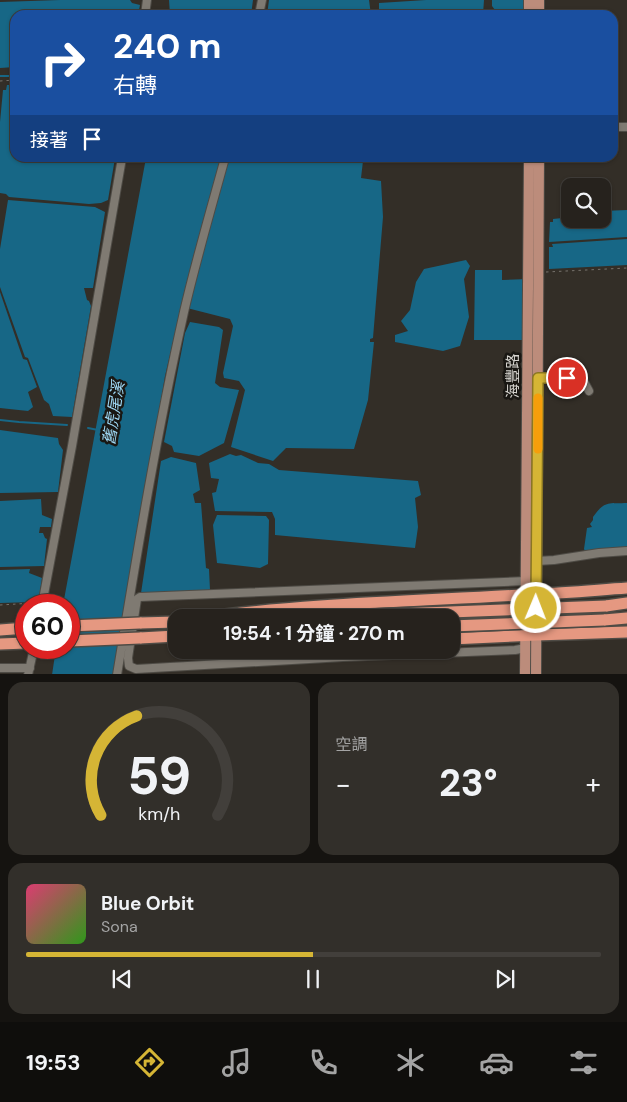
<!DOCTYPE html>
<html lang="zh-TW">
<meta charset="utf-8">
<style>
:root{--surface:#26221d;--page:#322f2a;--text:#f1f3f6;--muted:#a4a4a4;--line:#423f3b;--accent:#d5b535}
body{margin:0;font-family:"DM Sans","Noto Sans TC",sans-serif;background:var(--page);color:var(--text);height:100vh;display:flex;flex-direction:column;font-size:19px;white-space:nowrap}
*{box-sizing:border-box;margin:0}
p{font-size:16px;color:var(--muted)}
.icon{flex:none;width:28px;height:28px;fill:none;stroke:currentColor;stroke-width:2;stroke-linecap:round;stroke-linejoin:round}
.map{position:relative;height:674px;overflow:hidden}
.sheet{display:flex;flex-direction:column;gap:8px;padding:8px;background:#151310;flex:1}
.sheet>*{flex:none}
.hud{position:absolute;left:10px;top:10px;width:608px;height:152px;border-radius:15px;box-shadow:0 1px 4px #0004,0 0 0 1px var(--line);background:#1a4fa0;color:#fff;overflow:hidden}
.buttons{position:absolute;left:561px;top:178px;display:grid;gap:10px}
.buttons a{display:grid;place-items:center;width:50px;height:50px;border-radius:10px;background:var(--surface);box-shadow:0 1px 4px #0004,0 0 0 1px var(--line);font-size:25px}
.speed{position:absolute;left:15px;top:594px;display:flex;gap:10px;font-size:25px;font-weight:700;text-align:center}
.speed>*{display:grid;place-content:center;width:65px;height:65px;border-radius:50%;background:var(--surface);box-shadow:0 1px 4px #0004,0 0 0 1px var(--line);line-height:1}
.speed .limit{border:8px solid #d22;background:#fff;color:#111}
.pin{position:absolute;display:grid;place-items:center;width:42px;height:42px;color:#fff;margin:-21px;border:2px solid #fff;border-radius:50%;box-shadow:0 1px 5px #0007}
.me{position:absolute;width:55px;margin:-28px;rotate:1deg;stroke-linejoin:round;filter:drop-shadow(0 0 4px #0008)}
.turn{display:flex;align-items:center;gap:18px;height:105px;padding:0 20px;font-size:22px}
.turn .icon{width:65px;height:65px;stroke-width:2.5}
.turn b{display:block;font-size:35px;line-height:42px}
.then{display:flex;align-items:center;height:48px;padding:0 20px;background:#0003;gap:10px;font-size:19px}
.big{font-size:38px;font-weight:700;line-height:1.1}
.sheet .widget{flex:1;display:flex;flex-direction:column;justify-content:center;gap:8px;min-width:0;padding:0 18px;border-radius:15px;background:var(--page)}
.sheet .dial{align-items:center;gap:0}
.dial svg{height:130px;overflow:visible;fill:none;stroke:var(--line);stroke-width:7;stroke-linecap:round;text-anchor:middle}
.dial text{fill:var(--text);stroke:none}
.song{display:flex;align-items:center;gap:15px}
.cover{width:60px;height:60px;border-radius:8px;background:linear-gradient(135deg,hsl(340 70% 55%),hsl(110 70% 35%))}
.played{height:5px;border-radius:2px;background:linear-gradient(90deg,var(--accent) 50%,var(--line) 50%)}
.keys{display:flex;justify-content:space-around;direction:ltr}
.heat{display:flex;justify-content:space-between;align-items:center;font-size:28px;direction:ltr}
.sheet .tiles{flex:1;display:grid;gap:8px;grid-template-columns:1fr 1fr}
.widget:last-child{grid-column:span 2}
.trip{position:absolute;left:168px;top:609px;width:292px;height:50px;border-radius:15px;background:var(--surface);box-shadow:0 1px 4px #0004,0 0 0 1px var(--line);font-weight:700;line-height:50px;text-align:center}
.tabs{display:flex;height:80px;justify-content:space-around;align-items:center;background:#0f0e0c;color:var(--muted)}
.tabs .icon{width:35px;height:35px}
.tabs .active{color:var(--accent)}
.tabs b{font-size:22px;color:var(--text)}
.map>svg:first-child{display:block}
.water{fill:#176786}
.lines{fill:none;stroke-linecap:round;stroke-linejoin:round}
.stream{stroke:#176786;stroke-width:2}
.minor-casing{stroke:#4e4b45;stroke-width:10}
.major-casing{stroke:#4e4b45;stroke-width:12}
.highway-casing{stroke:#4e4b45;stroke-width:14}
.path{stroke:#76726c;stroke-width:1;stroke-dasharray:2.5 4;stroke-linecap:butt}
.minor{stroke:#7f7a72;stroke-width:8}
.major{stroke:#bc8c7b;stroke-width:10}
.highway{stroke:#e59881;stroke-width:11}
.highway-bridge-casing{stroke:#4e4b45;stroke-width:14;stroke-linecap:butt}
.highway-bridge{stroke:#e59881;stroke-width:11}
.route-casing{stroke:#8a7622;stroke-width:12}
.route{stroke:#d5b535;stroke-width:9}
.slow{stroke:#f59e0b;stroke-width:9}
.labels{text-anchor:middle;stroke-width:5;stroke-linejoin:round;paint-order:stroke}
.street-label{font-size:15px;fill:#d5d3ce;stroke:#191713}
.water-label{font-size:16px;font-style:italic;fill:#9fd9f5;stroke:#191713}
</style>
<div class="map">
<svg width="627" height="675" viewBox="0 0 627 675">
<rect width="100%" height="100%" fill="#332e27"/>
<path class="water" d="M60 0H130L132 3 140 5 138 15H15V67L0 68V2Z
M169 0H253L251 15H170Z
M269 0H369L371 15H267Z
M426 0H484L483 14 506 11V15H379V3Z
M492 0H528V7L522 10H495L492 6Z
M7 85H15V158H115L108 200 101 203 89 204 9 197 6 194 0 193V122L3 90H6Z
M146 158H222L192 262 165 376 140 527 113 674 52 675 56 648H69V605H63Z
M229 158H339L363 161 361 178 381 181 383 217 373 338 370 339V342H374L368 400 354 449 286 448 273 461 231 447 245 390 239 381 224 378 223 373 233 326 230 319 187 308Z
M8 200 95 207 105 212 93 288H84L87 300 89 301 91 306 72 417 53 416 49 404 44 400 28 358 25 357 0 287V249Z
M627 210V237L549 242 550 222H553V219L562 218V213H570V219H602L603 211Z
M627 239V265L549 269V247H553L552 244Z
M466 260 470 266 464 279 469 317 460 346 443 351 395 342V335L408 331 401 321 410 310 416 282 424 269Z
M475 270H502V280L528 279 525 340H474Z
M0 292 23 359 27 360 37 387 28 392 33 407 28 411 0 408Z
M190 322 219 327 223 330 215 383 220 387 239 390 224 443 199 456 174 452 172 446 164 442 185 333Z
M0 430 58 438 59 444 63 450 58 492 0 493Z
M230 454 236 456 241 455 258 463 269 464 279 470 418 481 421 495 415 498 418 527 415 548 275 535V519L272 512 215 511 212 493 216 492 219 479 211 478 209 463Z
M171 457 196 463 200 490 193 494 195 503H201L206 568 209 569 210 590 141 593 161 461Z
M41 499 42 515 52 519 51 527H40L39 533H43L45 538 47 539 44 566 0 567V501Z
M627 503V548L585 551 584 549 587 528 592 527 590 524 593 520V517C605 500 608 504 627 503Z
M217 515 266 516 269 520 268 564 260 568 217 563 213 525Z
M30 569 29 573 42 578 39 599 34 602 0 603V570Z"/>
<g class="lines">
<path class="stream" d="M0 76H15
M0 420 19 422 67 425
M88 428 98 430"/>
<defs>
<path id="minor" d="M145 15 147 0
M259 15 262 0
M612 127H627
M538 378H582L589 391
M537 561 554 560 599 553 627 551
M42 605 72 446 122 158
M526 648 515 650 343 657 136 669 129 666 128 658 137 599 140 597 526 581
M0 668H30
M28 675 34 648
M117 675C137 553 157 432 184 312 196 260 211 209 225 158"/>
<path id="major" d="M529 0V15
M539 0V15
M525 675 529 158
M536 675 539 158"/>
<path id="highway" d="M606 606 627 603
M200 618C311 603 424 601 536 594 567 593 597 590 627 588
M285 618 370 615
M604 620 627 618
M140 623 176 622
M0 630 26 628
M140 638 176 636
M451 639 536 635 627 632
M0 644 26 643"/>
</defs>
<use href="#minor" class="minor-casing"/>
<use href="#major" class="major-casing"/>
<use href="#highway" class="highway-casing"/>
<path class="path" d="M0 81 15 80
M546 272 627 268
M0 605 34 603"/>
<use href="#minor" class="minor"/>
<use href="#major" class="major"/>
<use href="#highway" class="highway"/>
<defs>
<path id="highway-bridge" d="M370 615 606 606
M69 626 140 623
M451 626 604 620
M69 641 140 638"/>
</defs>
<use href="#highway-bridge" class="highway-bridge-casing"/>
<use href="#highway-bridge" class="highway-bridge"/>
</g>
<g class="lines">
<defs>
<path id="route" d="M536 608 538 378H567"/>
</defs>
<use href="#route" class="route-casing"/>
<use href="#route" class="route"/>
<path class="slow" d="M538 449V398"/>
</g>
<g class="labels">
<g class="street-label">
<text transform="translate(513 376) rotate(-90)" y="5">海豐路</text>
</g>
<g class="water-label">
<text transform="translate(113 413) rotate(-81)" y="6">舊虎尾溪</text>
</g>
</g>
</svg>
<div class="buttons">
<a><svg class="icon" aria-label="search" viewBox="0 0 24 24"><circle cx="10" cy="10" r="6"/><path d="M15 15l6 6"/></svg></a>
</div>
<div class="speed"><div class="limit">60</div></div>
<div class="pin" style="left:567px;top:378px;background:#d93025"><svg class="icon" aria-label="arrive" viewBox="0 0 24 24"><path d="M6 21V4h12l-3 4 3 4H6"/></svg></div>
<svg class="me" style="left:536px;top:608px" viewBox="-20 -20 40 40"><circle r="17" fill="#d5b535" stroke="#fff" stroke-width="3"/><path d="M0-11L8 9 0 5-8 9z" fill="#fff"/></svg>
<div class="trip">19:54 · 1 分鐘 · 270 m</div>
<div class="hud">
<div class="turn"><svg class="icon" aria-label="right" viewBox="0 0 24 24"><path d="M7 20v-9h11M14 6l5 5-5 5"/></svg><div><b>240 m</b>右轉</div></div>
<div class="then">接著<svg class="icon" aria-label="arrive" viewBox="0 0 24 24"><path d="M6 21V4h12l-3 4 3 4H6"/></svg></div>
</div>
</div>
<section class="sheet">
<div class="tiles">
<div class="widget dial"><svg viewBox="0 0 100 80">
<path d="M14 69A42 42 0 1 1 86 69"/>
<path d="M14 69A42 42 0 0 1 36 8" stroke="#d5b535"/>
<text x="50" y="56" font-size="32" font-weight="700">59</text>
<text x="50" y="72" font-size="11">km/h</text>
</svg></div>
<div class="widget"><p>空調</p>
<div class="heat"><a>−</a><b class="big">23°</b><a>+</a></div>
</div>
<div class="widget">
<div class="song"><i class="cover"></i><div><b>Blue Orbit</b><p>Sona</p></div></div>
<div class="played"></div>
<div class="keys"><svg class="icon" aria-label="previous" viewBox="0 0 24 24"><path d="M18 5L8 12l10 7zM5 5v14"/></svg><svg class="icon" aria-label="pause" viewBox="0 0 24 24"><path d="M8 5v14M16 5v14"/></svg><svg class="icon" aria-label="next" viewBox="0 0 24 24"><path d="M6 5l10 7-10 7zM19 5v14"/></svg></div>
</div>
</div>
</section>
<nav class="tabs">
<b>19:53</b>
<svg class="icon active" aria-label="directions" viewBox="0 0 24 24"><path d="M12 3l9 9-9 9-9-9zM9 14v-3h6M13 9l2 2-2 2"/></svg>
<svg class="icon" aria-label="music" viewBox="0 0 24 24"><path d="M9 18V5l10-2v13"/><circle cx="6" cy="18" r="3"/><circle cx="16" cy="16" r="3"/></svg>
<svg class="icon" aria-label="phone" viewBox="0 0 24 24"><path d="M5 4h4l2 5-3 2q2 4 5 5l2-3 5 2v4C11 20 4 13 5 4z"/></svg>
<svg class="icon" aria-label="climate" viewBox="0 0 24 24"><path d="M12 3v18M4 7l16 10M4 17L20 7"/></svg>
<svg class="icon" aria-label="car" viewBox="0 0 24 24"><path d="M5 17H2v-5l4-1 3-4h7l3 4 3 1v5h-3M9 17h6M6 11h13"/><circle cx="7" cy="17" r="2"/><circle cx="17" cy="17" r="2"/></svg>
<svg class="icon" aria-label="filters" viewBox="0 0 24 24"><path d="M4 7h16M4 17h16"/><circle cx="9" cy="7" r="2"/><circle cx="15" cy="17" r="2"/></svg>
</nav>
